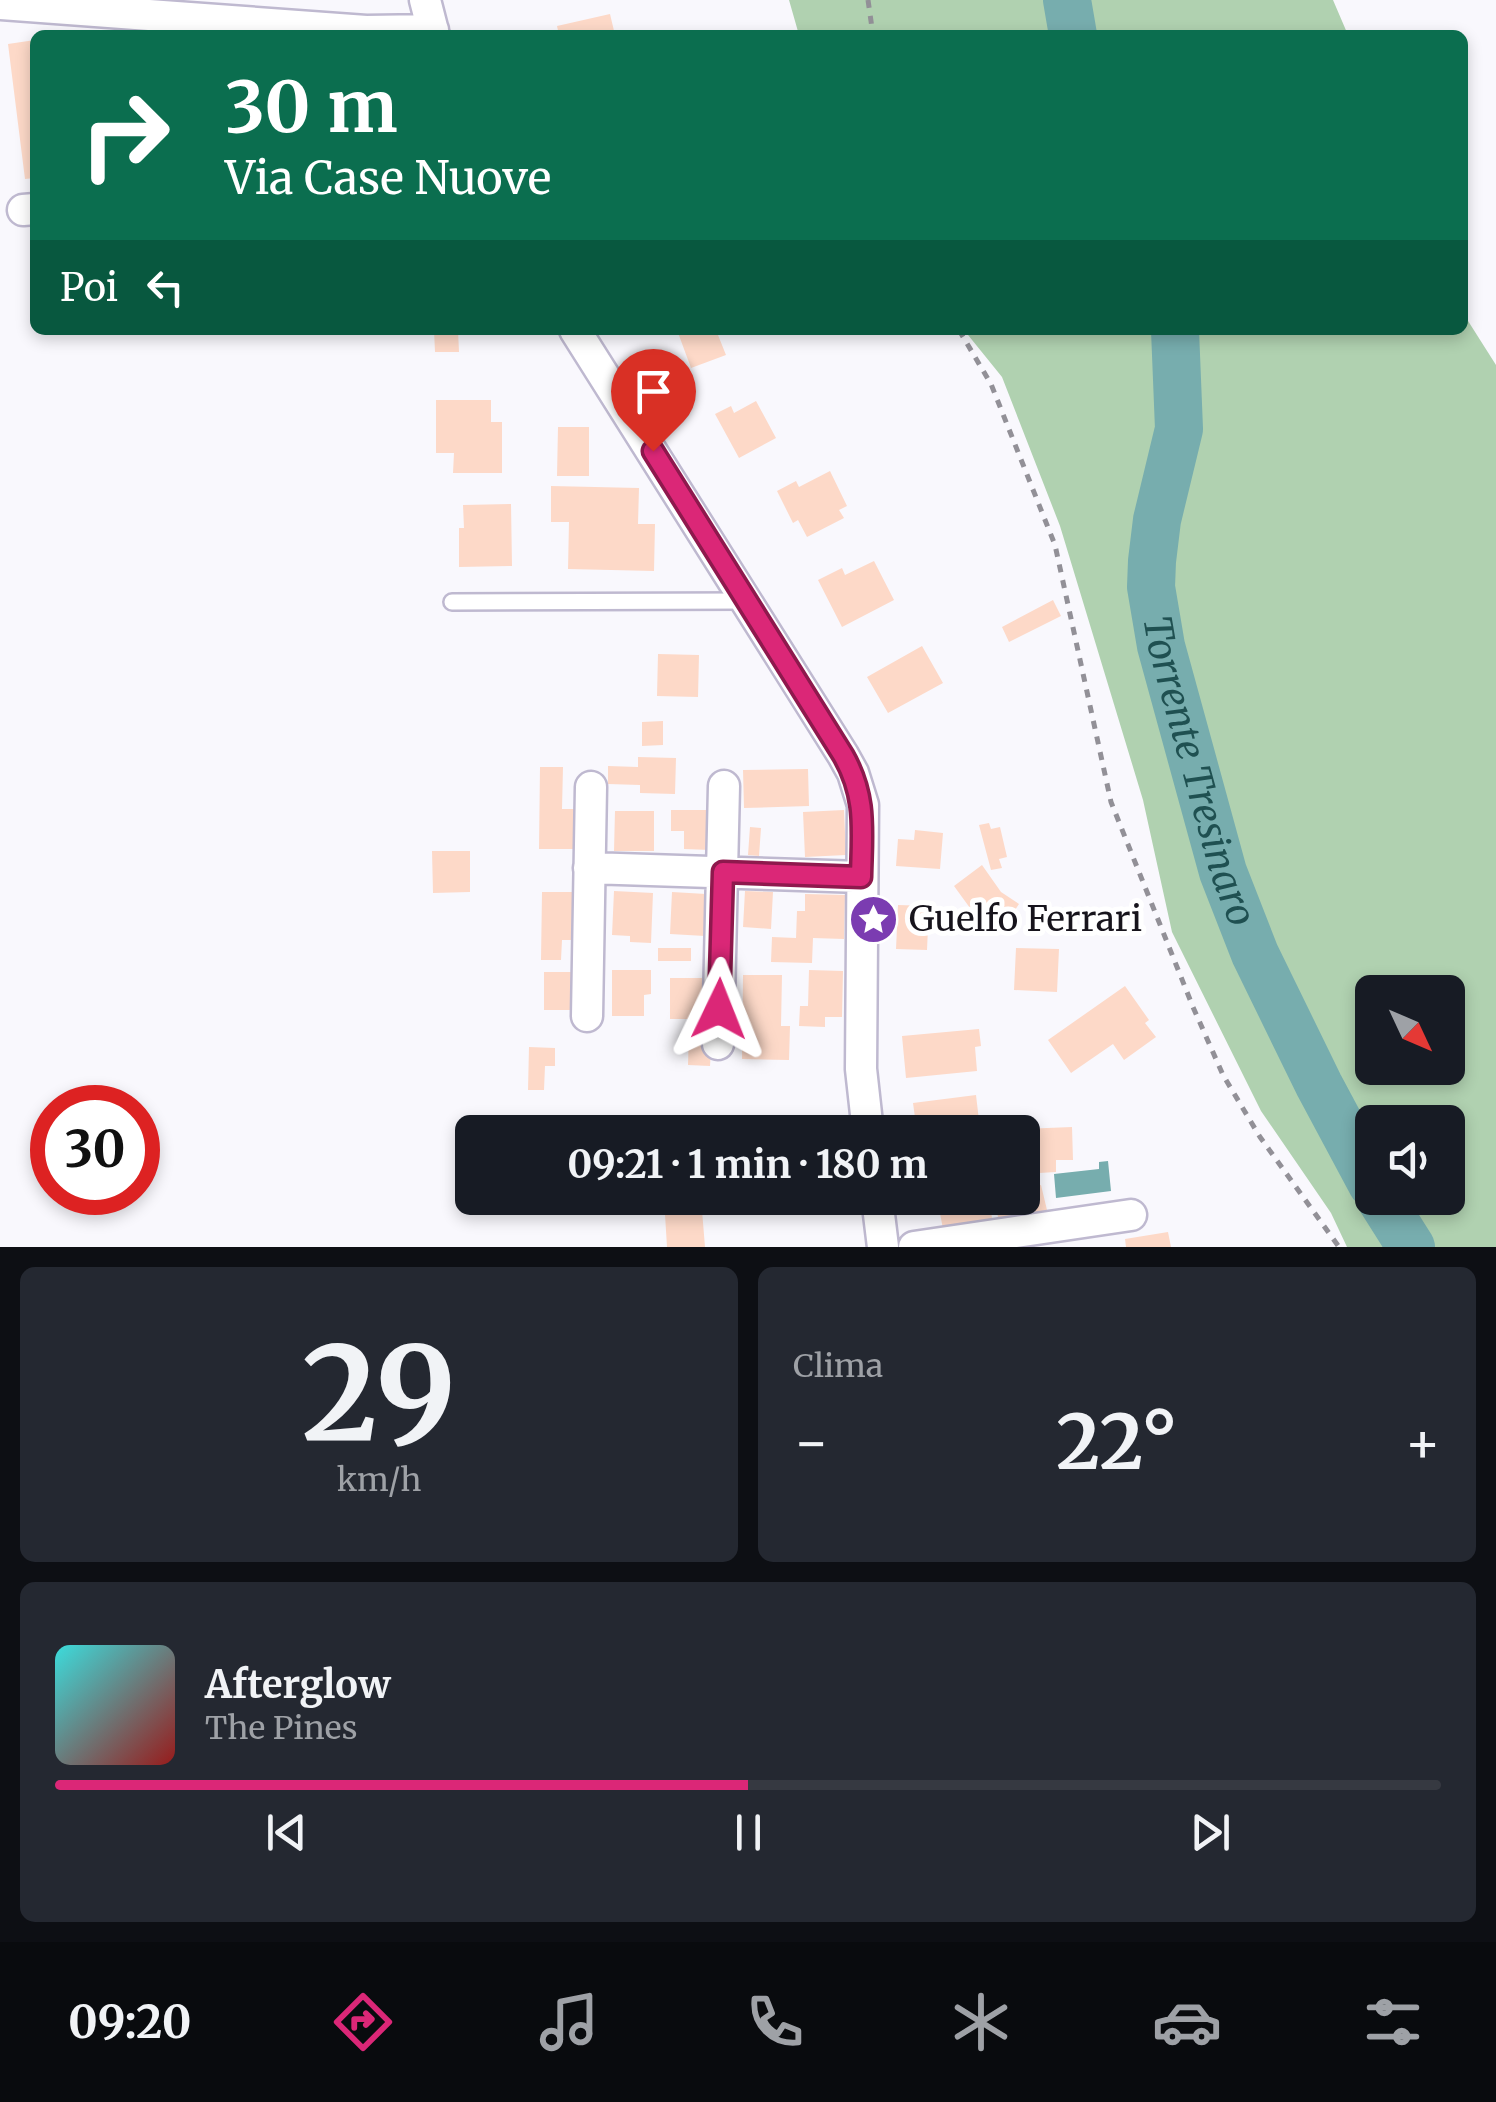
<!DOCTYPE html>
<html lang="it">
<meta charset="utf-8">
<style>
:root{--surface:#171b24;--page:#242831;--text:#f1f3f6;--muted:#9ea1a6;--line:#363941;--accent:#db2777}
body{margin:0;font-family:Merriweather,serif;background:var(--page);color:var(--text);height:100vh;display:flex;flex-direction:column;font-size:38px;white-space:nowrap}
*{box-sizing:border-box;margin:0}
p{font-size:32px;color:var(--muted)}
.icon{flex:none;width:55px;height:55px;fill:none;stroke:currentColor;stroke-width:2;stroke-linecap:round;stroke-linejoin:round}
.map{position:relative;height:1247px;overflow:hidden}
.sheet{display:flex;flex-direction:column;gap:20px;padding:20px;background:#0d0f14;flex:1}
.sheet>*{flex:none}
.banner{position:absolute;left:30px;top:30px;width:1438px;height:305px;border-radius:15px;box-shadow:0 5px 15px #0003;background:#0b6e4f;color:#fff;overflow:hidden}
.needle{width:65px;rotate:134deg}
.controls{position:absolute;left:1355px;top:975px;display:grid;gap:20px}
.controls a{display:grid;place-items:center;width:110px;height:110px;border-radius:15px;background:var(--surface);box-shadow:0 5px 15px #0003;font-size:50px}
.speed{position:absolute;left:30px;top:1085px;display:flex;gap:20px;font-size:50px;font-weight:700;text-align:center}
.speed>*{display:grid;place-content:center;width:130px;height:130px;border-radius:50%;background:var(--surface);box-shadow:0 5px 15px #0003;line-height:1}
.speed .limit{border:15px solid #d22;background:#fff;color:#111}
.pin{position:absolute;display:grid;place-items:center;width:85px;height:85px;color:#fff;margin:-102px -42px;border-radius:50% 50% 50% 0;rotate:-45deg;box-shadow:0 0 10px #0007}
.pin .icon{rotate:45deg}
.me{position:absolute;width:110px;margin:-55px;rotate:2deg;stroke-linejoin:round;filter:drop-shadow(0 0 8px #0008)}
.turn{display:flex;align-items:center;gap:35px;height:210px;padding:0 30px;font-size:45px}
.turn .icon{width:130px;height:130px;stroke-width:2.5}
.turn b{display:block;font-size:70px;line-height:85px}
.then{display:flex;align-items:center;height:95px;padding:0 30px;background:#0003;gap:20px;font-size:38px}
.big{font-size:75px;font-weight:700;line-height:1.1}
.sheet .tile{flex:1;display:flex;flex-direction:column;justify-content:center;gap:15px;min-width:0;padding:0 35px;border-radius:15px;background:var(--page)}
.sheet .dial{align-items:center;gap:0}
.dial b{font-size:130px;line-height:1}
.song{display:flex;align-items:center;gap:30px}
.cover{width:120px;height:120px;border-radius:15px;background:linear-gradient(135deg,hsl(180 70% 55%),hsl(0 70% 35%))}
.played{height:10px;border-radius:5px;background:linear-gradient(90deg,var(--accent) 50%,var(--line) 50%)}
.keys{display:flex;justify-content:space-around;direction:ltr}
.heat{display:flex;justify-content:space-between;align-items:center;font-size:55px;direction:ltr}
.sheet .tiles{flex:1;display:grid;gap:20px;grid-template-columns:1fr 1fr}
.tile:last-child{grid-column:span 2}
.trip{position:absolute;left:455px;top:1115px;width:585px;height:100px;border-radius:15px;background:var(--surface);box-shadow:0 5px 15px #0003;font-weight:700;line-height:100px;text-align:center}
.menu{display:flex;height:160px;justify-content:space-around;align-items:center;background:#090b0e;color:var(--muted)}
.menu .icon{width:70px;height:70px}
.menu .active{color:var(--accent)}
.menu b{font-size:45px;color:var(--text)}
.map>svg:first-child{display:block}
.forest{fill:#b0d1b0;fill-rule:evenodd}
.water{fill:#77adae}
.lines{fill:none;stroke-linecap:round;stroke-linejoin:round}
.river{stroke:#77adae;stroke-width:48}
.building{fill:#fdd9c8}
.lane-casing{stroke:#bfb9d0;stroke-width:20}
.street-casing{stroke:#bfb9d0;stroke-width:35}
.path{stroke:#929097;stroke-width:5;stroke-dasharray:8 8;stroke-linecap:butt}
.lane{stroke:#fff;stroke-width:15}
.street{stroke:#fff;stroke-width:30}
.route-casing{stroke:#8e194d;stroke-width:25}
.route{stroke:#db2777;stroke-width:18}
.labels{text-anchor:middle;stroke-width:10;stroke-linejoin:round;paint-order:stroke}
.poi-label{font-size:35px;fill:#17141c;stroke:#fff;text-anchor:start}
.water-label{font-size:38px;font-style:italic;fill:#1f5051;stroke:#fff}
</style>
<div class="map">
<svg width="1496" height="1247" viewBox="0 0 1496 1247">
<rect width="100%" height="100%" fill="#f9f8fd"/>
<path class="forest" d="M789 0H1333L1348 35H799Z
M1463 313 1496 365V1247H1347L1331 1213 1261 1111 1172 932 1143 800 1060 526 1002 377 964 330H1462ZM1372 992H1448V1068H1372ZM1372 1122H1448V1198H1372Z"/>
<path class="water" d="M1108 1161 1111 1191 1056 1198 1054 1174 1099 1169V1162Z"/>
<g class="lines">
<g class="river">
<path d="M1067 0 1073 35"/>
<path id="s1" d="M1175 330 1179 429 1157 520 1152 561 1151 587 1161 646 1223 872 1255 954 1319 1085 1372 1184"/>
<path d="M1380 1198 1411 1247"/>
</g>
</g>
<path class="building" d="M610 14 615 35H559L557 26Z
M35 40V178L25 179 8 44Z
M434 330H458L459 352H435Z
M677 330H716L726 355 691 368Z
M436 400H491V422H502V473H453L454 453H436Z
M756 401 776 438 739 458 715 414 731 406 734 413Z
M558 427H589V476H557Z
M830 471 847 506 839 510 844 518 807 537 798 520 793 523 777 491 796 481 799 487Z
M551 486 639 488 638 524H655L654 571 568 569 569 522H551Z
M511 504 512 566 459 567V528H464L463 505Z
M874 561 894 600 842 627 818 580 842 568 845 575Z
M1053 600 1061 616 1009 642 1002 627Z
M922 646 943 683 888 713 867 677Z
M658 654 699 655 698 697 657 696Z
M663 721V745L642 746V722Z
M638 757 676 758 675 794 640 793V785L608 784V766L638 767Z
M540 767H563L562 809H579V849H539Z
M808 769 809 806 744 808 743 770Z
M671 810H712L711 850 684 849V831H671Z
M844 810 846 855 805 857 803 812Z
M615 811H654V851H614Z
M989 823 991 829 1000 827 1007 857 999 859 1002 868 991 870 979 825Z
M750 827 761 828 759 856 748 855Z
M915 830 943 833 940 869 896 866 898 839 914 840Z
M432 851H470V892L433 893Z
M982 865 1001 892 1019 904 1007 922 989 910 983 919H978L954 886Z
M614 891 653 893 651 943 630 942V936L612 935Z
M745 891 773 892 771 929 743 927Z
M542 892H580L579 940H562L561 960H541Z
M672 892 706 894 705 936 670 934Z
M805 894 845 895 844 939 813 938 812 963 771 962 772 937 796 938 797 911H805Z
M898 905 929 906 927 950 896 949Z
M658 948H691V961H658Z
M1016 948 1059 949 1057 992 1014 990Z
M612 970H651V994L644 995V1016H612Z
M809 970 843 971 842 1017H825V1027L799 1026 800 1006H808Z
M544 972H582L581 1010H544Z
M743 975H782L781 1026H790L789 1060 742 1059Z
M670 978H708V1019H670Z
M1125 986 1149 1020 1145 1023 1156 1037 1124 1060 1113 1044 1071 1073 1048 1040Z
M979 1029 981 1046 975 1047 977 1071 906 1078 902 1036Z
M689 1031 712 1032 710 1066 688 1065Z
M529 1047 555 1048V1066H545L544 1090H528Z
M976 1095 980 1129 917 1132 913 1103Z
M1072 1127 1073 1160H1056V1172L1022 1174V1129Z
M1041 1185 1047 1210 999 1221 994 1200 1022 1198V1189Z
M664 1198H701L705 1247H667Z
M937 1198H989L993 1225 944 1234Z
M1168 1232 1171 1247H1126L1125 1239Z"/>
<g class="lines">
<defs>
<path id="lane" d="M452 602 747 601"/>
<path id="street" d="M425 0 434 35
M0 4 366 31 433 30
M23 210 35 209
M575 330 843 755 853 773 863 805 861 1069 868 1132
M589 868 861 877
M587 1016 591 787
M718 1044 724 786
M877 1198 883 1247
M914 1247 1131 1215"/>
</defs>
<use href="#lane" class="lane-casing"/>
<use href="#street" class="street-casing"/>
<path class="path" d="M868 0 873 35
M959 330 991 384 1055 545 1111 802 1193 1007 1223 1075 1260 1137 1339 1247"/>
<use href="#lane" class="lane"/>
<use href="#street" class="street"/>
</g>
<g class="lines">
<defs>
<path id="route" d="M653 451 843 755C867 797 862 830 861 877L723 872 719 1009"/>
</defs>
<use href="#route" class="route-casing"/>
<use href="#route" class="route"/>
</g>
<defs>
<symbol id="sight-disc" viewBox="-11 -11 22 22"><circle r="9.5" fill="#7b3cb1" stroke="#fff"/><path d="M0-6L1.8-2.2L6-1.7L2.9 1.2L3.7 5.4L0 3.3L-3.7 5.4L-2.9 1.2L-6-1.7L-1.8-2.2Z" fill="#fff"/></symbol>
</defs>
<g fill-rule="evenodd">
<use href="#sight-disc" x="846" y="892" width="55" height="55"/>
</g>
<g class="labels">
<g class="poi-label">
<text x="909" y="931">Guelfo Ferrari</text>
</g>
<g class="water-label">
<text dy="13" stroke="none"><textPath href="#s1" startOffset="450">Torrente Tresinaro</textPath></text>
</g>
</g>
</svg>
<div class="controls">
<a><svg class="needle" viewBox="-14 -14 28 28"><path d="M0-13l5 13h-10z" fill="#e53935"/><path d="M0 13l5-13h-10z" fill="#9ea1a6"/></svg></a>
<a><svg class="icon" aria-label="sound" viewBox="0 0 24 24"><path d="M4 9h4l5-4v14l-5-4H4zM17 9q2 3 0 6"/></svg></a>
</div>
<div class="speed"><div class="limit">30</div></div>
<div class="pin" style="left:653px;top:451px;background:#d93025"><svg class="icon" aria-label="arrive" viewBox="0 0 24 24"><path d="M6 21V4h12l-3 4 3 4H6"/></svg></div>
<svg class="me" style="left:719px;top:1009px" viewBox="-20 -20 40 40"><path d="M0-17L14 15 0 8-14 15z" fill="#db2777" stroke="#fff" stroke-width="4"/></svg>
<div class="trip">09:21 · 1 min · 180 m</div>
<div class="banner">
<div class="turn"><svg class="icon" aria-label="right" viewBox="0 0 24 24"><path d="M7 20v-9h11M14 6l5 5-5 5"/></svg><div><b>30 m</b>Via Case Nuove</div></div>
<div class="then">Poi<svg class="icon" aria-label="left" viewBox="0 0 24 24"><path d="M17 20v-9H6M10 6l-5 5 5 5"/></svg></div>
</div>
</div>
<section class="sheet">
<div class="tiles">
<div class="tile dial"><b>29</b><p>km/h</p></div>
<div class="tile"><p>Clima</p>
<div class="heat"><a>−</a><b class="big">22°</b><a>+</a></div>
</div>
<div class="tile">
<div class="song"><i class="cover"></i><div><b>Afterglow</b><p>The Pines</p></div></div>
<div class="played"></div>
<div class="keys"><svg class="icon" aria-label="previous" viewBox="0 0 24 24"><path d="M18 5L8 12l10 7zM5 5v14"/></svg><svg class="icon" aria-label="pause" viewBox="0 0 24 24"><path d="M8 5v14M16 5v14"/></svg><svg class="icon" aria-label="next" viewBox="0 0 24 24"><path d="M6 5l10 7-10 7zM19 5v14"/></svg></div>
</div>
</div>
</section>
<nav class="menu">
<b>09:20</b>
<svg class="icon active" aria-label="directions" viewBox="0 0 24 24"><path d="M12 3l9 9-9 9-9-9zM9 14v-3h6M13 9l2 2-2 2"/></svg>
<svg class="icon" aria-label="music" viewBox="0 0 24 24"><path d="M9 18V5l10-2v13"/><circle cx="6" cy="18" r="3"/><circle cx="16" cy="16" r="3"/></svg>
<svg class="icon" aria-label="phone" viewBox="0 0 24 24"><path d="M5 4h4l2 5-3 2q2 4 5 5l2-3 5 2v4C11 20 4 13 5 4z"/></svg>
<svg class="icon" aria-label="climate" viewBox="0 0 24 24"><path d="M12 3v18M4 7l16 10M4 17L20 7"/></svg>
<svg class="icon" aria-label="car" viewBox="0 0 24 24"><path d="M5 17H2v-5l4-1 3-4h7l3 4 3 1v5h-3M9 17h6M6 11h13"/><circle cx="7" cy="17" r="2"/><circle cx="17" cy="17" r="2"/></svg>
<svg class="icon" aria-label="filters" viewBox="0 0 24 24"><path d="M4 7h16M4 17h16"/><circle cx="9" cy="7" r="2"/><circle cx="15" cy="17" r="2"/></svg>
</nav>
